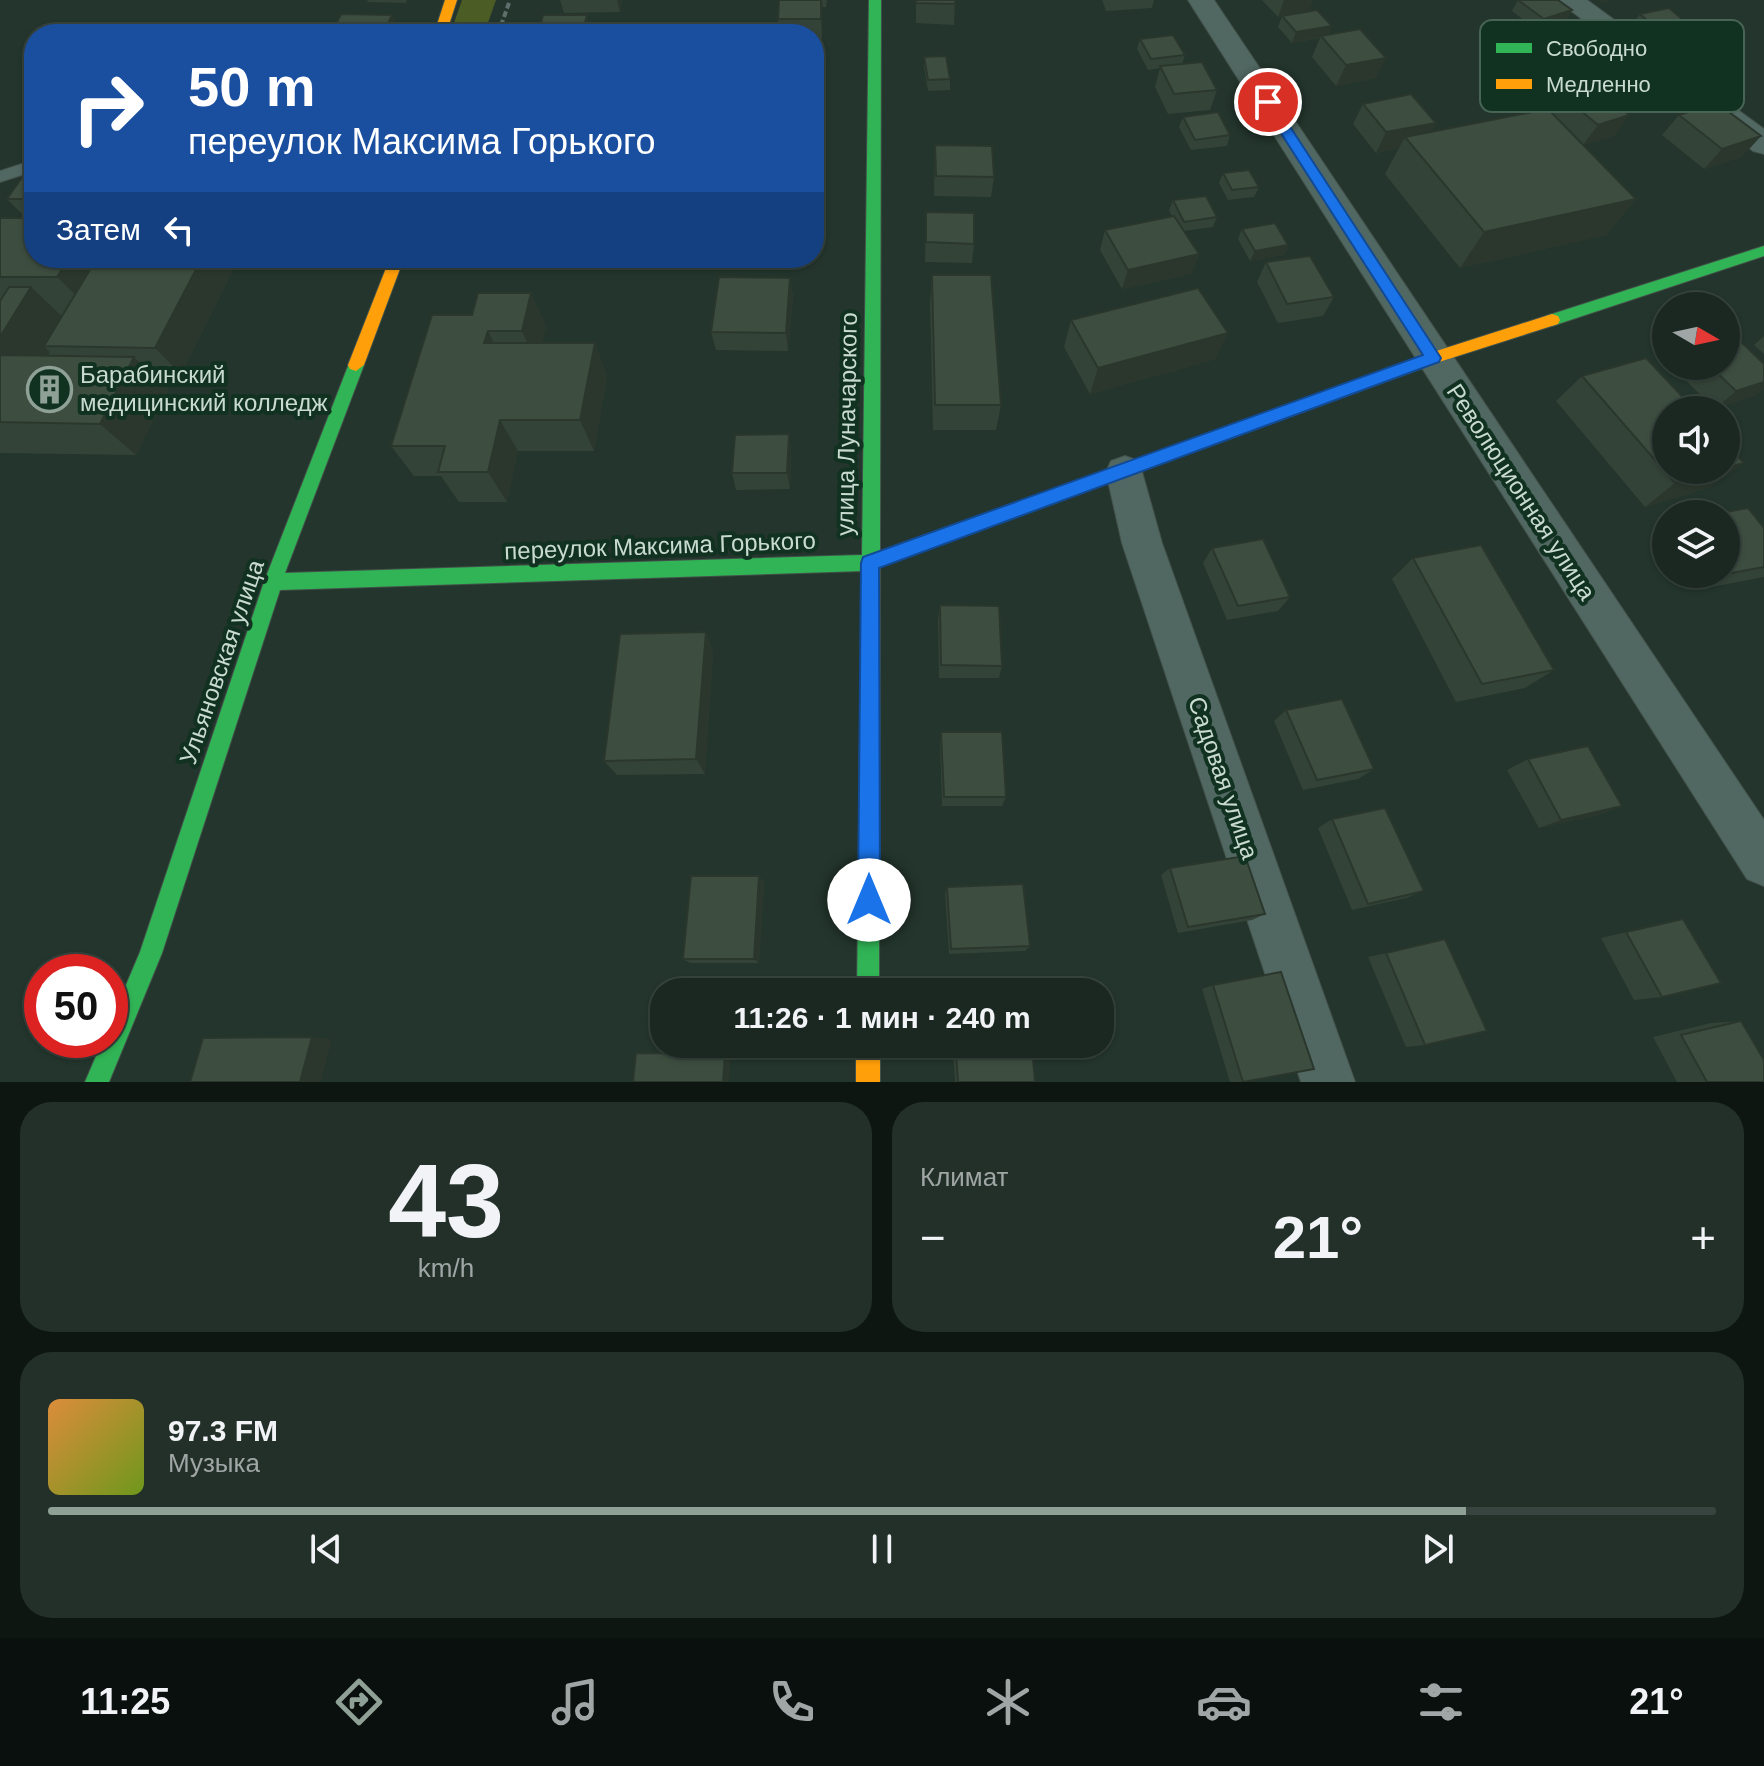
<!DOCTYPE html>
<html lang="ru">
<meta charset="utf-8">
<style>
:root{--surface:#1a2821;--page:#23302a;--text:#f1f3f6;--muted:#9fa6a5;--line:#38443f;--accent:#8fa197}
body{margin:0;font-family:Helvetica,sans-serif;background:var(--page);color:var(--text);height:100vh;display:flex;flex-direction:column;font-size:30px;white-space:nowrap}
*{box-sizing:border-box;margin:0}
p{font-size:26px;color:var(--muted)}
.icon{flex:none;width:44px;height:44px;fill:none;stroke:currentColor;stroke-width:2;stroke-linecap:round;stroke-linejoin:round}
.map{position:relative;height:1082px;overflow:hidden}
.details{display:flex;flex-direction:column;gap:20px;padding:20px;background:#0e1612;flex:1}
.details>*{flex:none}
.guide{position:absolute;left:24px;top:24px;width:800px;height:244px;border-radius:32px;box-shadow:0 2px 6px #0004,0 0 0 2px var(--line);background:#1a4fa0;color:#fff;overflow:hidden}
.needle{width:52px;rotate:99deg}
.fabs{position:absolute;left:1652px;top:292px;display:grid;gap:16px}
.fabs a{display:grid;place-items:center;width:88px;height:88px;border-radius:50%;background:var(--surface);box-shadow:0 2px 6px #0004,0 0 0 2px var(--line);font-size:40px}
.speed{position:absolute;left:24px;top:954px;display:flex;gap:16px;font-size:40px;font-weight:700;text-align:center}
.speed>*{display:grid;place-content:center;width:104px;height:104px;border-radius:50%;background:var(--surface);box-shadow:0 2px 6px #0004,0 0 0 2px var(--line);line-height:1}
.speed .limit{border:12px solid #d22;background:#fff;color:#111}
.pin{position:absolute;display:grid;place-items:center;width:68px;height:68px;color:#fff;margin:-34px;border:4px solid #fff;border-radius:50%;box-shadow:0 2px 8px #0007}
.me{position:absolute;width:88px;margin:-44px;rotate:0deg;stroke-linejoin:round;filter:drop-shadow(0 0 6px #0008)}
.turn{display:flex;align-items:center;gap:28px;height:168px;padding:0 32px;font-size:36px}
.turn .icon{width:104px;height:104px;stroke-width:2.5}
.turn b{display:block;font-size:56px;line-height:68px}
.then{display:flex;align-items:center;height:76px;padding:0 32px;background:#0003;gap:16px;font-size:30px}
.big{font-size:60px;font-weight:700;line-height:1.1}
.details .tile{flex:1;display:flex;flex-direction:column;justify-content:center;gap:12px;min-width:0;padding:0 28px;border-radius:32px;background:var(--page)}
.details .dial{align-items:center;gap:0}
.dial b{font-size:104px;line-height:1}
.song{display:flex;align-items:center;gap:24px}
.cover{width:96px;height:96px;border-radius:12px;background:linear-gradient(135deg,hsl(30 70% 55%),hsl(80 70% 35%))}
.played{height:8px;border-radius:4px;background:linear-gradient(90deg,var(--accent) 85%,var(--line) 85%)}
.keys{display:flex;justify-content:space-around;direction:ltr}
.heat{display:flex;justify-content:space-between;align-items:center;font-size:44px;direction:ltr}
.details .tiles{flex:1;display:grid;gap:20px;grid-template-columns:1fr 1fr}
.tile:last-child{grid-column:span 2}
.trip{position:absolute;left:650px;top:978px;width:464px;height:80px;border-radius:32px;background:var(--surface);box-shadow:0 2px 6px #0004,0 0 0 2px var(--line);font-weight:700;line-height:80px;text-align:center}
.dock{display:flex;height:128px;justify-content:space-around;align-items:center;background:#0a100d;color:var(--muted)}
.dock .icon{width:56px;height:56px}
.dock .active{color:var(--accent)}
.dock b{font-size:36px;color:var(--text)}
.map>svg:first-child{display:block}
.green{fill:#4b5c25}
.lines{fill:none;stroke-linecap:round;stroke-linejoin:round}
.lane-casing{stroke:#43514a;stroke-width:2}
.street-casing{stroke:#43514a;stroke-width:2}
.fast-casing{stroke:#43514a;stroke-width:2}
.slow-casing{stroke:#43514a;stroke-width:2}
.path{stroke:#5e706b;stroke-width:4;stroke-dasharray:6 3;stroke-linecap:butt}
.lane{fill:#516762;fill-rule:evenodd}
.street{fill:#516762;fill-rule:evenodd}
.fast{fill:#30b455;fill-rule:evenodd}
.slow{fill:#ff9f0a;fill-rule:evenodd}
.wall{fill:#344337}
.shaded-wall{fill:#2b372d}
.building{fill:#3d4e40;stroke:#2b372d;stroke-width:2}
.route{fill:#1a73e8;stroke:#114b97;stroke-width:2}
.labels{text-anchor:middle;stroke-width:8;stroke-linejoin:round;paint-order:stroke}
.poi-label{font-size:24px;fill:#c9dbd0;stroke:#113121;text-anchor:start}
.street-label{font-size:24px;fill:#c9dbd0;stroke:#113121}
.key{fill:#113121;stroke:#486456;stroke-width:2}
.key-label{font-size:22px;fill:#c9dbd0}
</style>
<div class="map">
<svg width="1764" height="1082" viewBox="0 0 1764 1082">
<rect width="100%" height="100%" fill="#23352c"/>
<path class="green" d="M462 0H496L484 34H450Z"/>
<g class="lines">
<defs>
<path id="lane" d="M34 160V171L0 182V171Z"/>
<path id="street" d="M1188 0H1214L1764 820V886L1747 879Z
M1557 0H1587L1764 129V154L1753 151Z
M1125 456 1139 461 1162 543 1355 1082H1301L1122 543 1106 472 1111 461Z"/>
<path id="fast" d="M869 0H881L880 551 1060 487 1066 489 1069 494 1066 499 880 567 879 992H857L862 571 280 590 162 953 109 1082H85L103 1040H110V1023L140 952 264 582 350 361 356 359 364 365 285 573 862 555Z
M1764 246V256L1552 326 1544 320 1546 316Z"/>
<path id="slow" d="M445 0H457L446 34H434Z
M390 258H404L364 365 356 371 350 369 348 365Z
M1552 314 1558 316 1560 320 1558 324 1439 362 1060 501 1054 499 1051 494 1054 489 1427 354Z
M856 1044H880V1082H856Z"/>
</defs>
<use href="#lane" class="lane-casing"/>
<use href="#street" class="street-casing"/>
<use href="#fast" class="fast-casing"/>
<use href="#slow" class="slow-casing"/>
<path class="path" d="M498 34 510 0"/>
<use href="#lane" class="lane"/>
<use href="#street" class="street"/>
<use href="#fast" class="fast"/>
<use href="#slow" class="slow"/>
</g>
<path class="wall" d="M367 0H407L406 3 368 2Z
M560 0H622L620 12 564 13Z
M779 0H827L826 7H822V39H814V34H779L778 19Z
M916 0H955L954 25 916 23Z
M1102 0H1154L1152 8 1106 11Z
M1262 0H1313L1309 10 1278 17Z
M1518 0 1572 10 1565 21 1537 30 1512 11Z
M1640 14 1687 42 1658 47 1632 24Z
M1282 16 1332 26 1328 35 1376 78 1336 86 1312 57 1320 38 1292 43 1278 27Z
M1574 30 1624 62 1588 73 1561 50Z
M1140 39 1185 55 1182 64 1217 90 1210 110 1168 114 1155 87 1160 68 1148 70 1137 49Z
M1691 51 1734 74 1709 82 1683 62Z
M814 54 824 75 823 91H814Z
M924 57 950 79V90L928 91 924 67Z
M1563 96 1629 115 1614 136 1583 145 1636 199 1606 235 1460 268 1385 174 1399 148 1376 153 1353 124 1363 104 1436 123 1431 132 1551 112Z
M1679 115 1742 157 1704 169 1662 135Z
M1183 117 1230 135 1227 146 1191 150 1179 127Z
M935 145 994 177 991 197 934 196Z
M34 160V258H239L181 374H152L168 390 136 455 0 453V218H26L7 199Z
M1223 173 1259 187 1254 197 1228 200 1219 183Z
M1173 200 1217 217 1213 227 1184 231 1199 254 1191 274 1122 289 1100 250 1105 230 1172 216 1169 210Z
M926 212 974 244 972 263 925 262Z
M1242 229 1288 245 1284 255 1250 261 1238 239Z
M1266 262 1334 297 1323 316 1278 323 1257 282Z
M932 275 1001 405 996 430H933L930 303Z
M790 278 793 297 788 351 716 350 711 332Z
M531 293 546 327 542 343H595L607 376 594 451H518L507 502H459L441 476H414L391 446 472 315Z
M1071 320 1216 359 1090 394 1064 347Z
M1764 336V354L1754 345Z
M1764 364V389L1756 395 1715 409 1672 367 1674 366H1726Z
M1582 376 1711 487 1645 507 1556 401Z
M789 434 791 451 790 489 736 490 732 473Z
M1764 528V577L1701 589 1691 574H1726Z
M1212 548 1290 597 1278 611 1227 620 1203 563Z
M1413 558 1554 670 1525 688 1456 702 1392 579Z
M940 605 1002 666 999 678H939L938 619Z
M706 632 713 652 705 774 617 775 604 761Z
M1286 710 1374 769 1358 779 1303 790 1274 721Z
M941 732 1006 797 1002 806H942L940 744Z
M1528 759 1622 806 1598 815 1539 828 1507 770Z
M1332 819 1424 891 1406 898 1352 910 1318 828Z
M1170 868 1265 914 1252 920 1178 933 1161 875Z
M759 876 764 883 759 963H690L683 959Z
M947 887 1030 946 1025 951 949 954 945 894Z
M1683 919 1662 997 1634 1000 1601 938Z
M1386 953 1425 1045 1406 1047 1368 957Z
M1213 985 1243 1082H1230L1202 989Z
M1741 1021 1764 1082H1677L1653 1037 1711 1023Z
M956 1051 1035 1082H955L953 1052Z"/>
<path class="shaded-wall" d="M617 0H622L620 12Z
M822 0 823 15 822 39 821 19Z
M1284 0H1313L1309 10 1278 17Z
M1601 0H1612L1599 4Z
M1572 10 1565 21 1537 30 1544 19Z
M392 15 400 34H383Z
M587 15 592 34H582Z
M1332 26 1327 36 1292 43 1296 32Z
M1696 31 1687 42 1658 47 1666 37Z
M1639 41 1624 62 1588 73 1602 52Z
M823 54 824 75 823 91 822 71Z
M1386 58 1376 78 1336 86 1346 65Z
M1743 63 1734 74 1709 82 1718 71Z
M1629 115 1614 136 1583 145 1598 125Z
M1436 123 1425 143 1405 137 1399 148 1376 153 1386 132Z
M1761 136 1742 157 1704 169 1722 149Z
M1636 199 1606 235 1460 268 1484 232Z
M1288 245 1284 255 1250 261 1255 251Z
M1199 254 1191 274 1122 289 1128 270Z
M43 258H102L103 322 57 277Z
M202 258H239L181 374 155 348Z
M790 278 793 297 788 351 786 333Z
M31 287 68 322 44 346 50 352 29 388 0 364V337Z
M531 293 546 327 537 365 522 331Z
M488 331 505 365 484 343Z
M1228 333 1216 359 1090 394 1098 368Z
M595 343 607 376 594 451 580 420Z
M134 357 168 390 136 455 100 424Z
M1764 382V389L1756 395 1715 409 1736 391Z
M500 420 518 451 507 502 488 472Z
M789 434 791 451 790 489 787 473Z
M1744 463 1711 487 1645 507 1675 483 1719 470H1726V468Z
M706 632 713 652 705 774 696 759Z
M1622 806 1598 815 1539 828 1561 820Z
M759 876 764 883 759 963 754 959Z
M312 1037 332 1039 321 1082H300Z
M725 1054 731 1056 729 1082H723Z"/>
<path class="building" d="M779 0H821V19H778Z
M916 0H955V4L916 3Z
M1518 0H1558L1572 10 1544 19Z
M1669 8 1696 31 1666 37 1640 14Z
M1317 10 1332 26 1296 32 1282 16Z
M341 14 392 15 383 34H331Z
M543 15H587L582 34H538Z
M108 25 143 29 138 34H99Z
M1360 29 1386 58 1346 65 1321 36Z
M1173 35 1185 55 1151 59 1140 39Z
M814 54H823L822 71 814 70Z
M946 56 950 79 928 80 924 57Z
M1202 62 1217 90 1174 94 1160 66Z
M1594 86 1629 115 1598 125 1563 96Z
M1411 94 1436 123 1386 132 1363 104Z
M1717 103 1761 136 1722 149 1679 115Z
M1548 109 1636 199 1484 232 1405 137Z
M1218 112 1230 135 1195 140 1183 117Z
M935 145 992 146 994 177 936 176Z
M34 160V199H7Z
M1249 170 1259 187 1232 190 1223 173Z
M1206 196 1217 217 1184 222 1173 200Z
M926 212 974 213V244L926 242Z
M1174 216 1199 254 1128 270 1105 230Z
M0 218H34V258H69L57 277H0Z
M1275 223 1288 245 1255 251 1242 229Z
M1310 256 1334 297 1287 304 1266 262Z
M97 258H202L155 348 44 346Z
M932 275H991L1001 405H935Z
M719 277 790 278 786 333 711 332Z
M9 287H31L0 337V301Z
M1198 288 1228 333 1098 368 1071 320Z
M478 293H531L522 331H488L484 343H595L580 420H500L488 472H438L445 446H391L432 315H472Z
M1734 335 1764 364V382L1736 391 1710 366H1726V338Z
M0 355 134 357 100 424 0 422Z
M1646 358 1695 410H1666V470H1719L1675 483 1582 376Z
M789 434 787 473H732L735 435Z
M1726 444 1744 463 1726 468Z
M1748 508 1764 528V567L1726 574V514H1715Z
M1263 539 1290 597 1238 606 1212 548Z
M1481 545 1554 670 1482 684 1413 558Z
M940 605 999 606 1002 666 941 665Z
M706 632 696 759 604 761 620 634Z
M1342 699 1374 769 1317 780 1286 710Z
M941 732H1002L1006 797H944Z
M1588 746 1622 806 1561 820 1528 759Z
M1385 808 1424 891 1368 904 1332 819Z
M1245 856 1265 914 1188 927 1170 868Z
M691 876H759L754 959H683Z
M1023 884 1030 946 951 949 947 887Z
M1683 919 1721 983 1662 997 1626 932Z
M1445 939 1487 1031 1425 1045 1386 953Z
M1281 972 1314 1069 1243 1082 1213 985Z
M1741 1021 1764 1060V1082H1707L1681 1035Z
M312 1037 300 1082H190L203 1038Z
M1032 1049 1035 1082H958L956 1051Z
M636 1053 725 1054 723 1082H633Z"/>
<path class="route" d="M1268 98 1272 99 1441 358 1439 362 879 568 880 900 876 908 869 911 861 908 858 900 861 563 863 557 1423 355 1261 102Z"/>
<defs>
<symbol id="building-ring" viewBox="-11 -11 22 22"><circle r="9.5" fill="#113121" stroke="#8fa197" stroke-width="1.5"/><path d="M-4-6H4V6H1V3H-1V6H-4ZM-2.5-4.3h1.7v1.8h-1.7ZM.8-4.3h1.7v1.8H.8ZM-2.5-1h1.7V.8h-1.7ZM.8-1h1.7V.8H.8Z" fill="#8fa197"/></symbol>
</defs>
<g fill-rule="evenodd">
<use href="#building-ring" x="24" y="364" width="51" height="51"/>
</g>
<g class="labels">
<g class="poi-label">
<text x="80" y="383">Барабинский<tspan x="80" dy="28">медицинский колледж</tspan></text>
</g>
<g class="street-label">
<text transform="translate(847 424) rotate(-89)" y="8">улица Луначарского</text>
<text transform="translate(1521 492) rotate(57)" y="8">Революционная улица</text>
<text transform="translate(660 546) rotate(-2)" y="8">переулок Максима Горького</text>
<text transform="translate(222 662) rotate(-71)" y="8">Ульяновская улица</text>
<text transform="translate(1223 778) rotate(71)" y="8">Садовая улица</text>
</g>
</g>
<rect x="1480" y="20" width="264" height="92" rx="12" class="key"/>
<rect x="1496" y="43" width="36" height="10" fill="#30b455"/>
<rect x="1496" y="79" width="36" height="10" fill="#ff9f0a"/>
<g class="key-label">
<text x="1546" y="56">Свободно</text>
<text x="1546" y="92">Медленно</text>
</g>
</svg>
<div class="fabs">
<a><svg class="needle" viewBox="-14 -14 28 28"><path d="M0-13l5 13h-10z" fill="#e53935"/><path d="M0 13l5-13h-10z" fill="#9fa6a5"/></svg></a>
<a><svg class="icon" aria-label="sound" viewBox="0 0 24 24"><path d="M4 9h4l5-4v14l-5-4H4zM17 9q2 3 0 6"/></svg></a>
<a><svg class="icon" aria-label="layers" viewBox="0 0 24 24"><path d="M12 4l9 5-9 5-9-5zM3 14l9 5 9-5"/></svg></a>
</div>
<div class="speed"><div class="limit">50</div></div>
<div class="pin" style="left:1268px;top:102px;background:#d93025"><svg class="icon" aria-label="arrive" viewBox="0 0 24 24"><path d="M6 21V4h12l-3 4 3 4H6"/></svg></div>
<svg class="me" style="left:869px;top:900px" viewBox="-20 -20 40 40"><circle r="19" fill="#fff"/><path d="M0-13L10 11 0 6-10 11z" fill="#1a73e8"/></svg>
<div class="trip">11:26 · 1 мин · 240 m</div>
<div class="guide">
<div class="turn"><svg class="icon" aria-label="right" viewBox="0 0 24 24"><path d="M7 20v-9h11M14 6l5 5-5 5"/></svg><div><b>50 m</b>переулок Максима Горького</div></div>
<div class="then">Затем<svg class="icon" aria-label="left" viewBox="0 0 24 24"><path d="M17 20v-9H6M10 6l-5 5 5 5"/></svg></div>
</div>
</div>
<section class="details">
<div class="tiles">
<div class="tile dial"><b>43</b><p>km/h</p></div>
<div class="tile"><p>Климат</p>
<div class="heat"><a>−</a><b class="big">21°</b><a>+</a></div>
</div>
<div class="tile">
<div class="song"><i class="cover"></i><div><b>97.3 FM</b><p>Музыка</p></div></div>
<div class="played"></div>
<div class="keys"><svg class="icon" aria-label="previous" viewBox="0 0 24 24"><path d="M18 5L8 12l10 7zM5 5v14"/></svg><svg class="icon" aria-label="pause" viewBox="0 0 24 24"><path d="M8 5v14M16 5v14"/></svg><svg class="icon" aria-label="next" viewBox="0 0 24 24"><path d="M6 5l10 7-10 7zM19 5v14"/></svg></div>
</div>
</div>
</section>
<nav class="dock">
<b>11:25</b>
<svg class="icon active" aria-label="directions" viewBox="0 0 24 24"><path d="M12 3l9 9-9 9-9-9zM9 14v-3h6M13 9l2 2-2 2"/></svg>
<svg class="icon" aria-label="music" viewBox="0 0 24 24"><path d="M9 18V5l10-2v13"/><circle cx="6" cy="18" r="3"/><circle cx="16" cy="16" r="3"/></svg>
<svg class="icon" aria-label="phone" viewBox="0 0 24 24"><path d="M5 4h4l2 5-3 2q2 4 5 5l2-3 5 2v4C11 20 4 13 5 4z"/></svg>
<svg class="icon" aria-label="climate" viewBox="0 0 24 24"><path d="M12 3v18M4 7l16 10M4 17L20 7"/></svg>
<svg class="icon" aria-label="car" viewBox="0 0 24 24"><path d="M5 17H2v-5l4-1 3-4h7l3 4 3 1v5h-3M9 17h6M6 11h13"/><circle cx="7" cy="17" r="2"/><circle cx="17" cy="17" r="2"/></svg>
<svg class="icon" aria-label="filters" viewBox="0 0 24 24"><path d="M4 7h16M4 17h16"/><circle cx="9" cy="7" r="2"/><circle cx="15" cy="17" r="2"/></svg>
<b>21°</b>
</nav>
